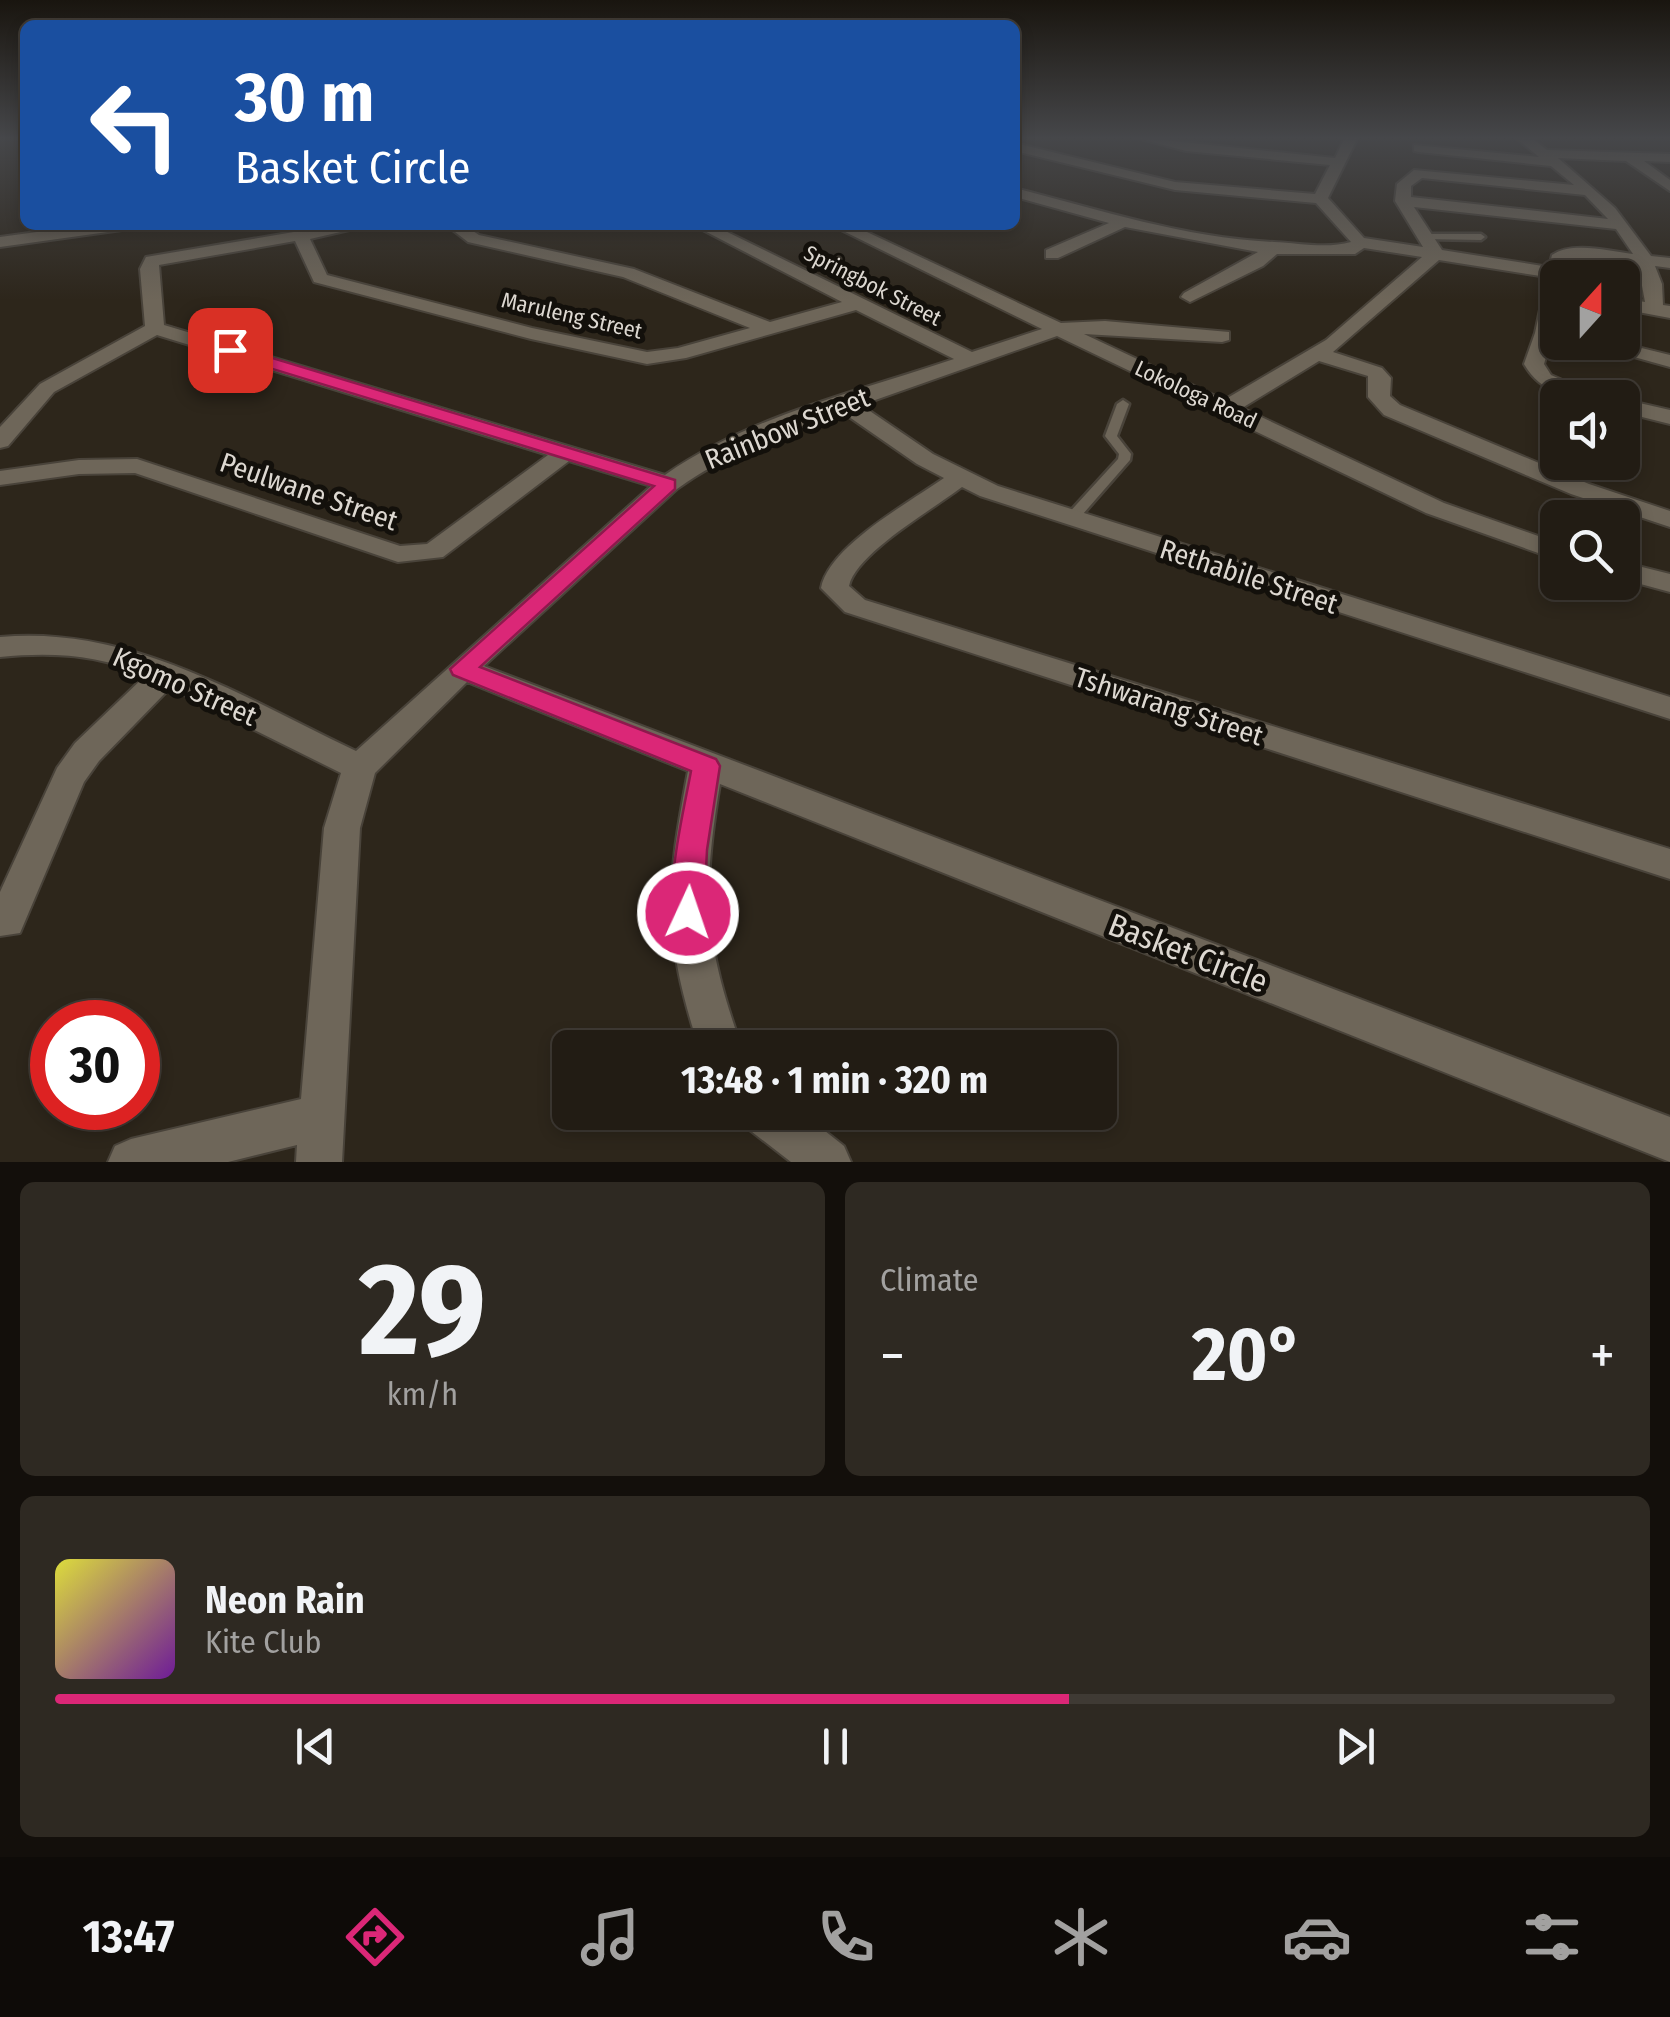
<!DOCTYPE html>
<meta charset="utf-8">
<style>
:root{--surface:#221c14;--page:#2e2922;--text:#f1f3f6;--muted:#a2a1a0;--line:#3f3a34;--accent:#db2777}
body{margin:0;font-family:"Fira Sans Condensed",sans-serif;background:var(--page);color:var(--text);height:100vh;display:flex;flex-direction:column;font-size:38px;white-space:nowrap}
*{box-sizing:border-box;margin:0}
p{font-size:32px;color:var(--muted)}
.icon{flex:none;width:55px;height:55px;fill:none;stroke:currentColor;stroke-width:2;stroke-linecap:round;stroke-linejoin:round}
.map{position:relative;height:1162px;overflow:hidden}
.details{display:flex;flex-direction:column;gap:20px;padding:20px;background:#130f0b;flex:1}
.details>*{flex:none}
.guide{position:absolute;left:20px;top:20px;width:1000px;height:210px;border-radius:15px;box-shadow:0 5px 15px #0003,0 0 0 2px var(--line);background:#1a4fa0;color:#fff;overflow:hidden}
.needle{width:65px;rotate:21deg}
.tools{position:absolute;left:1540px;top:260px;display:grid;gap:20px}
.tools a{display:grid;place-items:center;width:100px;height:100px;border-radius:15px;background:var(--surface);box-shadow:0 5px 15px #0003,0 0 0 2px var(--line);font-size:50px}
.speed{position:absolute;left:30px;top:1000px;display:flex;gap:20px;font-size:50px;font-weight:700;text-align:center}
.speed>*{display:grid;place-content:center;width:130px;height:130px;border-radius:50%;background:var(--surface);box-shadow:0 5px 15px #0003,0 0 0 2px var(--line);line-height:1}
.speed .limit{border:15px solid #d22;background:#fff;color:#111}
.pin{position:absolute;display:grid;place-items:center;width:85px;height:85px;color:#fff;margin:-42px;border-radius:20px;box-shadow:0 5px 15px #0006}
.me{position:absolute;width:110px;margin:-55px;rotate:3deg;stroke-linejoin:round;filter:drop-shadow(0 0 8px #0008)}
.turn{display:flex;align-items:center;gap:35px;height:210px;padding:0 50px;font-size:45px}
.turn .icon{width:130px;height:130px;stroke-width:2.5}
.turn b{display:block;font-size:70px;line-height:85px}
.big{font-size:75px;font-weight:700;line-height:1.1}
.details .tile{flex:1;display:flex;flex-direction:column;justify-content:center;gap:15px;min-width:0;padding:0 35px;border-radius:15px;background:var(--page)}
.details .dial{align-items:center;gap:0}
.dial b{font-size:130px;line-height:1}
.song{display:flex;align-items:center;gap:30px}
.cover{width:120px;height:120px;border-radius:15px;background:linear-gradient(135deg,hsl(60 70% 55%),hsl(280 70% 35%))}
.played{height:10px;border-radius:5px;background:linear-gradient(90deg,var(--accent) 65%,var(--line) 65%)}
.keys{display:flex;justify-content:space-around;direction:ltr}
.heat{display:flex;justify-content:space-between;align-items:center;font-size:55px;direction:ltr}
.details .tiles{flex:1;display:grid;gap:20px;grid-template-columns:1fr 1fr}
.tile:last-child{grid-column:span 2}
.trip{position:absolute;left:552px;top:1030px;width:565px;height:100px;border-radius:15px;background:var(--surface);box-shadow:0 5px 15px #0003,0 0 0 2px var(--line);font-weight:700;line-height:100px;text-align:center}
.tabs{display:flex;height:160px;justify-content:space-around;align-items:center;background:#0e0b08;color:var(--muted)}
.tabs .icon{width:70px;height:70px}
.tabs .active{color:var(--accent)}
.tabs b{font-size:45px;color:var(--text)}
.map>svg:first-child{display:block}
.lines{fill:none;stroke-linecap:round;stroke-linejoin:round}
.service-casing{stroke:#49433a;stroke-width:5}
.minor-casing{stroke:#49433a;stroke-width:4}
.service{fill:#6e6659;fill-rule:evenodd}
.minor{fill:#6e6659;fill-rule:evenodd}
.route{fill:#db2777;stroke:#8e194d;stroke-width:2.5}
.labels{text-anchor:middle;stroke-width:10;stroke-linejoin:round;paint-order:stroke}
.far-street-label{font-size:22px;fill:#ddd8d1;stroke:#13100b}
.street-label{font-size:28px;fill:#ddd8d1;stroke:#13100b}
.near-street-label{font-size:32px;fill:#ddd8d1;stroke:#13100b}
</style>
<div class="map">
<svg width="1670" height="1162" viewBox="0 0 1670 1162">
<rect width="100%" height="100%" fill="#2d261b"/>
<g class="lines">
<defs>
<path id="service" d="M1428 234H1481L1485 237 1481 240 1425 239V235Z
M1123 400 1129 404 1117 436 1131 454 1130 460 1076 522H1066L1064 519 1066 516 1118 459 1119 454 1105 436 1117 404Z"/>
<path id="minor" d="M1134 137 1335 158 1345 137H1358L1328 198 1364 238 1423 247 1395 201 1397 184 1414 170 1574 185 1551 166 1419 152 1414 151V145L1539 157 1515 137H1530L1547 150 1670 154V162L1644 161 1670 180V191L1626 161 1558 158 1615 208 1651 256 1670 258V268L1655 266 1662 284 1663 305 1670 306V318L1622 309V298L1645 302 1638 264 1568 259 1564 278H1558V317L1544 364 1551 375 1603 398C1570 398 1541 394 1524 364L1535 333 1547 277 1439 260 1333 352 1382 368 1391 378 1390 396 1400 405 1589 484 1670 511V527L1571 494 1384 415 1368 397V376L1319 361 1242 408 1444 503 1558 543V560L1426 513 1057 336 861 405 933 454 998 486 1670 697V719L980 496 962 487C935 508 856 553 849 586L865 600 1670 849V879L845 612 821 588C829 546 910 502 944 478L917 464 842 412C783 432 727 453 677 489L484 666 1670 1117V1162L720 784C702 894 704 942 742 1048H699C662 933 666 887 688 771L467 682 375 773 360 828 342 1162H296L297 1145 228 1162H108L115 1146 131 1139 301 1099 324 828 341 773 170 688 99 761 84 782 20 933 0 936V892L57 768 75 743 145 676C100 654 50 652 0 657V637C131 625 242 697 356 751L651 486 569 461 443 557 398 562 135 473 79 474 0 485V471L79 460 137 459 400 546 427 544 548 455 157 335 54 392 8 446 0 448V427L40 384 145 326 140 269 146 257 335 225H371L310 239 327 275 532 328 647 352 678 348 750 328 623 277 468 242 446 225H464L479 235 634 269 770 322 842 302 693 225H713L972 352 1042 329 831 225H852L1061 323 1105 321 1229 332V340L1222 342 1084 334 1224 400 1326 340 1422 257 1364 248 1355 254H1277L1263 266 1190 302 1181 297 1184 293 1258 252 1125 227 1058 258H1046V250L1109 223 1015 197V188C1101 210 1185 238 1274 242 1298 243 1327 249 1351 242L1316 203 1175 190 1015 151V143L1175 182 1315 194 1330 165 1186 151ZM1422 178 1585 195 1608 219 1411 197V186ZM1414 207 1616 229 1633 254C1609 251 1572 241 1552 255L1549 267 1442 250ZM295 241 314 282 531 339 647 364 686 358 856 310 954 359C857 392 749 416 665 475L164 325 159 265Z
M88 225H130L122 230 0 247V237Z
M1580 342H1617L1670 355V367Z
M1622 399 1670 410V424L1622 412Z
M1622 562 1670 574V592L1622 579Z
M741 1112H801L844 1146 851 1162H791L747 1128Z"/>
</defs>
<use href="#service" class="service-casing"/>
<use href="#minor" class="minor-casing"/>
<use href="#service" class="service"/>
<use href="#minor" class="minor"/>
</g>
<linearGradient id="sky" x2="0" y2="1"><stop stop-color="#19150f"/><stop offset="0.46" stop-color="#46474a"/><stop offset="1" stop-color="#46474a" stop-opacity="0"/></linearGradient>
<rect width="1670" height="300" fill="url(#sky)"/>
<path class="route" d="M224 347H236L675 480V489L480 667 716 759 720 766 707 850 704 913 699 922 688 926 677 922C663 894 685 805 691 771L453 675 450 669 654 486 224 354Z"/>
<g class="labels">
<g class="far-street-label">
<text transform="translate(873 285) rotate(27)" y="8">Springbok Street</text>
<text transform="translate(572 315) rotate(13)" y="8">Maruleng Street</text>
<text transform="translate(1196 394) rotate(25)" y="8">Lokologa Road</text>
</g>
<g class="street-label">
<text transform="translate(787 428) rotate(-22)" y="10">Rainbow Street</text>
<text transform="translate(309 491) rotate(19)" y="10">Peulwane Street</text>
<text transform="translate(1249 576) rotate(18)" y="10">Rethabile Street</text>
<text transform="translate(185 686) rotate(24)" y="10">Kgomo Street</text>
<text transform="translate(1169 706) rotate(18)" y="10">Tshwarang Street</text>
</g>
<g class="near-street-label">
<text transform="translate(1188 953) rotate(21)" y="11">Basket Circle</text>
</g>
</g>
</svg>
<div class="tools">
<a><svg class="needle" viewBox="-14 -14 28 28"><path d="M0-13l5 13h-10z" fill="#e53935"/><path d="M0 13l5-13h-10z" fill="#a2a1a0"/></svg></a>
<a><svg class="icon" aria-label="sound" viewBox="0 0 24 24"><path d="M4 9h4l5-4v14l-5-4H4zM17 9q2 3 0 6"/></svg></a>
<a><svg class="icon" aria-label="search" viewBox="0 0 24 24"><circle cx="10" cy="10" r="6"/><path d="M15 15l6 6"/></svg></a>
</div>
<div class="speed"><div class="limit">30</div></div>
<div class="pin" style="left:230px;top:350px;background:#d93025"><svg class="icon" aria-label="arrive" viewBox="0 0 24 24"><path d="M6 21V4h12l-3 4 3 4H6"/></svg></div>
<svg class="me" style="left:688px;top:913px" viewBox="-20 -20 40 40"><circle r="17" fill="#db2777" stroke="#fff" stroke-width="3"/><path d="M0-11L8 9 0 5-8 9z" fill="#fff"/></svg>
<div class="trip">13:48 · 1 min · 320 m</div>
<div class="guide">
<div class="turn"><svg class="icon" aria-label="left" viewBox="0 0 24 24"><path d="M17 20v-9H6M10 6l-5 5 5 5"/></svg><div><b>30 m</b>Basket Circle</div></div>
</div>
</div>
<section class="details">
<div class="tiles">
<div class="tile dial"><b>29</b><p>km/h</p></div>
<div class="tile"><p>Climate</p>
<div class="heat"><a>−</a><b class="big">20°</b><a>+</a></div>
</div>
<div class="tile">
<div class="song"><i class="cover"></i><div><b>Neon Rain</b><p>Kite Club</p></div></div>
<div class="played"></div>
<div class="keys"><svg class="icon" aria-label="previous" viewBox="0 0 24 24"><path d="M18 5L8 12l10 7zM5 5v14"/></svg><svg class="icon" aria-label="pause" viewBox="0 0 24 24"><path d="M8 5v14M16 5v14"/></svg><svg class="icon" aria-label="next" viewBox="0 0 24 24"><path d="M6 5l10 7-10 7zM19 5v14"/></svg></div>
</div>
</div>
</section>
<nav class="tabs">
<b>13:47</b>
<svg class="icon active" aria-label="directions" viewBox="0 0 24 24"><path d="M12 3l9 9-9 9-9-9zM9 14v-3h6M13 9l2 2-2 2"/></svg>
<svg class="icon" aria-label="music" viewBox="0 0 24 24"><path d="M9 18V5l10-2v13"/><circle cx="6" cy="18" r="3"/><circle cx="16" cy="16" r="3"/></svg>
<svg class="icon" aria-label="phone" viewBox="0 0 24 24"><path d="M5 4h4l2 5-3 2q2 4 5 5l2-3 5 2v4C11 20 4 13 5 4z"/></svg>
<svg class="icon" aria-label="climate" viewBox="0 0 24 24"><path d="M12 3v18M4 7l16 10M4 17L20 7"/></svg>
<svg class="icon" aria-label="car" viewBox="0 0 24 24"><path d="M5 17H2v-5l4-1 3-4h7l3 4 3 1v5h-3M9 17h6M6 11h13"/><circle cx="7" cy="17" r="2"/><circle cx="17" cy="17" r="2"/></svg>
<svg class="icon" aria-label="filters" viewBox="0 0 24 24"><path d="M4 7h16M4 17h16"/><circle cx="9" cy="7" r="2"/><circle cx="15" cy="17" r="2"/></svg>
</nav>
